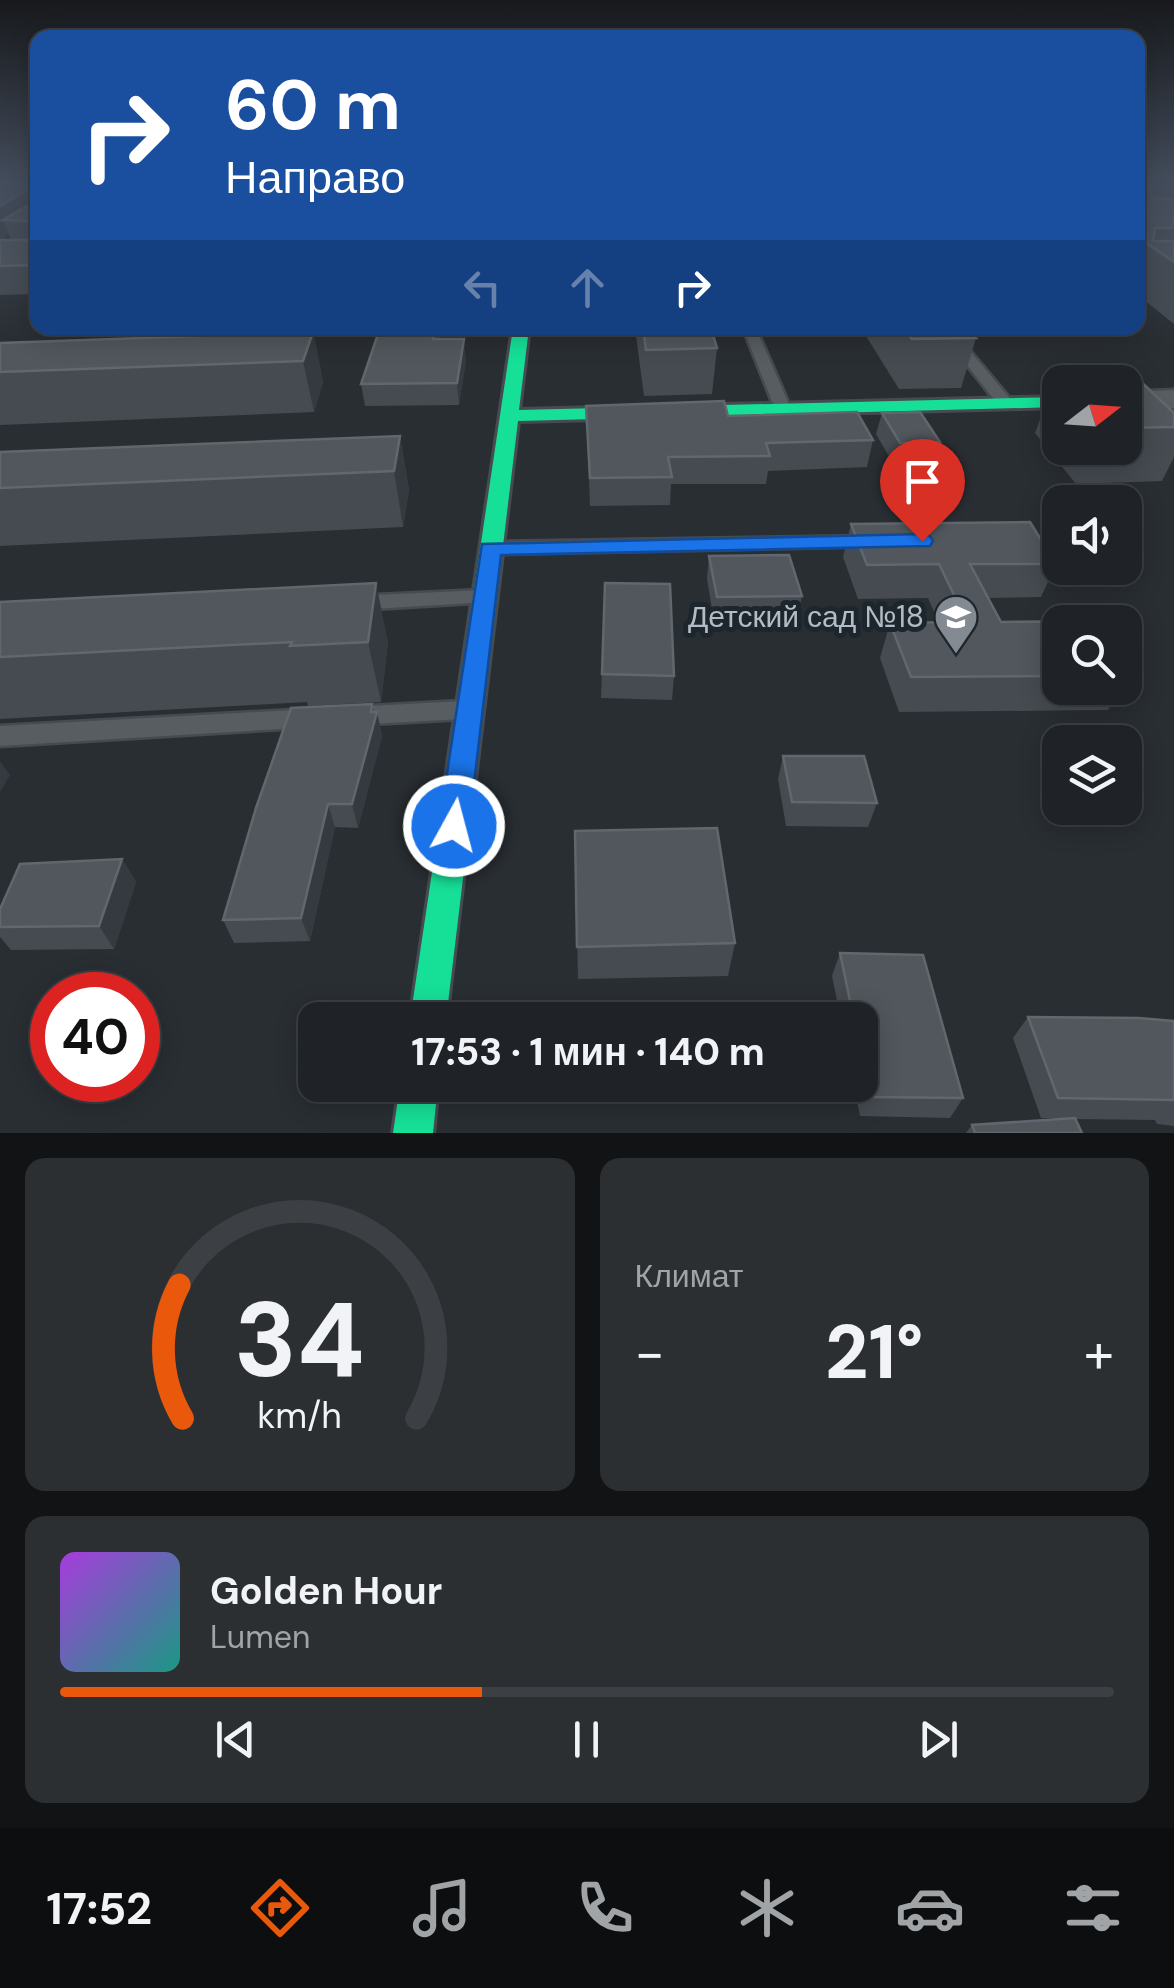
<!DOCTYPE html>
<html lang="ru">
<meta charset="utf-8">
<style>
:root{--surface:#1f2226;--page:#2c2f32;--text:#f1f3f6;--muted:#a1a4a7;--line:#3c3f43;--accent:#ea580c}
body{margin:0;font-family:"DM Sans",sans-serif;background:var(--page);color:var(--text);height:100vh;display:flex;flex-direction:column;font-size:38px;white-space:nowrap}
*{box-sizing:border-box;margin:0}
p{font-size:32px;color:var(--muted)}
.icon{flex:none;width:55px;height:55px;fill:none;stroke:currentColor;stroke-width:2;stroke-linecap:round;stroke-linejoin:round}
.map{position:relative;height:1133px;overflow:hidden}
.drawer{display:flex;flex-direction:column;gap:25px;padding:25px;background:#111315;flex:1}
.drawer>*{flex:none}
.hud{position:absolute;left:30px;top:30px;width:1115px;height:305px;border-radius:20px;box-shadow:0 5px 25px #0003,0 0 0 2px var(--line);background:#1a4fa0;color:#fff;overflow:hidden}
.needle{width:65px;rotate:73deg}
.controls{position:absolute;left:1042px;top:365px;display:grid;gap:20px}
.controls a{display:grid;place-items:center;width:100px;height:100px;border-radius:20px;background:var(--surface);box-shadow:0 5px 25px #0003,0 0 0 2px var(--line);font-size:50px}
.speed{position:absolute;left:30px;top:972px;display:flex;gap:20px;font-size:50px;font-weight:700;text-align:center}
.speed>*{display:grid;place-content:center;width:130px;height:130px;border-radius:50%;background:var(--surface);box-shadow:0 5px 25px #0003,0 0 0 2px var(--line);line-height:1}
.speed .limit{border:15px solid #d22;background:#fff;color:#111}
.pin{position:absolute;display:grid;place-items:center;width:85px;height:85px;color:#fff;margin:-102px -42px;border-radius:50% 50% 50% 0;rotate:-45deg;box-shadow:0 0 10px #0007}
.pin .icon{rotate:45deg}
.me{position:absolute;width:110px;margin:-55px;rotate:7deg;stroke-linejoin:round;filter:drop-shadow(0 0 8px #0008)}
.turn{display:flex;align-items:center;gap:35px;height:210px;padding:0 30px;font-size:45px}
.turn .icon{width:130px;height:130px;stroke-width:2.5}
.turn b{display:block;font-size:70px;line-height:85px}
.lanes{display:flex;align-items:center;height:95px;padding:0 30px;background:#0003;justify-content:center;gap:50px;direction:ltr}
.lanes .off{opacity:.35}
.big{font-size:75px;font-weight:800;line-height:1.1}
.drawer .tile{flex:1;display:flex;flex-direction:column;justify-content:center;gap:15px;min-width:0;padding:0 35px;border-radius:20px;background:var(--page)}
.drawer .dial{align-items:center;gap:0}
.dial svg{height:260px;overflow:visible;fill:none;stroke:var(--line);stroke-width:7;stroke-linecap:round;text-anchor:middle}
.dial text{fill:var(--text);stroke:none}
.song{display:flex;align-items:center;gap:30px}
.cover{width:120px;height:120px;border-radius:15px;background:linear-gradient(135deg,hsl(280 70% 55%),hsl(170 70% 35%))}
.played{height:10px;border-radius:5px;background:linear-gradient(90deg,var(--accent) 40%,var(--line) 40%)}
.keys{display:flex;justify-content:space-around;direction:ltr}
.heat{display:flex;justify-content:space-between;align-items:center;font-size:55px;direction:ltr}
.drawer .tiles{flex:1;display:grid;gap:25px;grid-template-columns:1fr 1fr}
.tile:last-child{grid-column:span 2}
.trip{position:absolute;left:298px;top:1002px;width:580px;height:100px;border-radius:20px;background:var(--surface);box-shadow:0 5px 25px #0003,0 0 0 2px var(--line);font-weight:800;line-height:100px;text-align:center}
.dock{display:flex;height:160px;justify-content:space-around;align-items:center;background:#0c0e0f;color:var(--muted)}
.dock .icon{width:70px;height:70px}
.dock .active{color:var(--accent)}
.dock b{font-size:45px;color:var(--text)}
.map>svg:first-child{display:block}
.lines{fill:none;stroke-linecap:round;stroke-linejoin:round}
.lane-casing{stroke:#464b50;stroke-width:5}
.street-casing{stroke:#464b50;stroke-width:5}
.fast-casing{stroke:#464b50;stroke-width:6}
.lane{fill:#585d62;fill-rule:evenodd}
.street{fill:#585d62;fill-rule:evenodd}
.fast{fill:#16e098;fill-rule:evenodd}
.wall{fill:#454b51;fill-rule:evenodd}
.shaded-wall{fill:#353a40}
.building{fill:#51575d;stroke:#60676d;stroke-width:2.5}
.route{fill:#1a73e8;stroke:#114b97;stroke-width:2.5}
.labels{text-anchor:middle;stroke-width:10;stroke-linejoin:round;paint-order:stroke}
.poi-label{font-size:30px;fill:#b3bcc4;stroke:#1d262d;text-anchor:end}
</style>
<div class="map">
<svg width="1174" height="1133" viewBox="0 0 1174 1133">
<rect width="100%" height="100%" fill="#292e33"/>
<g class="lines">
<defs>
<path id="lane" d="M743 328H756L791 409 789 412H777L775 409Z
M938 328H951L1012 401V407H1000Z
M873 536 880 538 883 542 880 546 492 554 482 548 492 542Z
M482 590 492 597 489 602 356 610 346 603 356 596Z
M462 701 470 704 474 710 470 716 462 719 352 725 344 723 340 716 344 709 352 707Z
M313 709 321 711 325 718 321 725 313 727 0 746V726Z"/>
<path id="street" d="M1174 390V408L1125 410V392Z"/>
<path id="fast" d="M513 328H529L519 410 1060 397V407L518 421 446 1020H410Z
M400 1085H438L433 1133H393Z"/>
</defs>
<use href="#lane" class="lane-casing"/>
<use href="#street" class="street-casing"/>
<use href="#fast" class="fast-casing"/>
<use href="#lane" class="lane"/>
<use href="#street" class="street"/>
<use href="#fast" class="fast"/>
</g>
<path class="wall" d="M0 180H38V294L0 295V240H11L9 234 0 240Z
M1138 180H1174V324L1138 295Z
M635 328H711L717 348 712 394 644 396Z
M861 328H967L976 338 961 388 899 389Z
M313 332 323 382 314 412 0 425V343Z
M440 339 466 360 459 405 365 406 361 384Z
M1138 379 1174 413V457L1162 481 1076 484 1035 433 1054 381ZM1060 382H1125V448H1060Z
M586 406 728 416 873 440 867 467 768 471 766 484H671L670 505 590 506Z
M882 413 940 442 934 463 894 465 876 434Z
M400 436 409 490 403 527 0 546V452Z
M851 524 1056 564 1041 597 988 598 1001 622H1060V688H1121L1108 710 899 712 880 658 890 623H939L928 598 858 599 843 557Z
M709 556 802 596 797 619 714 621 707 579Z
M605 583 674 676 672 700 601 698Z
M0 602 388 642 381 702 308 706 307 702 0 719Z
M374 712H377L382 736 358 828 335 827 310 941 234 943 223 920Z
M783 756 877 803 868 827 786 826 778 779Z
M575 831 735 943 728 976 578 979Z
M122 859 136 882 114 949 11 950 0 937V909Z
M840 953 963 1098 950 1118 860 1116 854 1085H860V1020H841L832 976Z
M1028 1017 1174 1021V1126L1157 1124 1155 1120 1076 1119 1082 1133H966L972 1125 1065 1118H1041L1013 1038Z"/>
<path class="shaded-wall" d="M29 189 38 213 3 220 9 234 0 240V206Z
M436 328H442L436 361 433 339Z
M313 332 323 382 314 412 303 361Z
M464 339 466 360 459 405 457 383Z
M400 436 409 490 403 527 394 471Z
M376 583 388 642 381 702 368 642Z
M372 704 375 718 377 712 382 736 358 828 352 804Z
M0 761 10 775 0 792Z
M328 804 335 827 310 941 301 918Z
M122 859 136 882 114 949 99 926Z"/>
<path class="building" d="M0 180H38V265L0 266V240H27L31 237 30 221 3 220 30 204 29 189 0 206Z
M1138 180 1150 187 1152 198 1170 199 1174 201V228H1155L1153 241H1174V262L1138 237Z
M380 328H436L433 339H464L457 383 361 384Z
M643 328H711L717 348 646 350Z
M904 328H967L976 338 912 339Z
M313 332 303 361 0 372V343Z
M1138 379 1174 413V427L1125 428V382H1060V387L1054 381Z
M724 401 728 416 857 412 873 440 766 443 770 456 668 457 672 477 590 478 586 406Z
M920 412 940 442 900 443 882 413Z
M400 436 394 471 0 488V452Z
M1030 522 1056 564H970L1001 622 1094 621V622H1060V676L911 677 890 623 967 622 939 564 867 565 851 524Z
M789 555 802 596 717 597 709 556Z
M376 583 368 642 290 646 292 642 0 657V602Z
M605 583 670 584 674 676 602 674Z
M372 704 371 712H377L352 804H328L301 918 223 920 256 808 291 708Z
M783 756H864L877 803 792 802Z
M717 828 735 943 577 947 575 831Z
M122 859 99 926 0 927V909L20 864Z
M840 953 923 955 963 1098 870 1097 860 1048V1020H854Z
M1028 1017 1139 1018 1174 1021V1100L1058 1098Z
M1075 1118 1082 1133H975L972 1125Z"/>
<linearGradient id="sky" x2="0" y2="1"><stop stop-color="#17191c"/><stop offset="0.53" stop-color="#434c5b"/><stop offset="1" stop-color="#434c5b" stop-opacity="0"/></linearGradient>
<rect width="1174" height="339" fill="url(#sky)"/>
<path class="route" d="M922 534 930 536 933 541 930 546 501 555 469 826 465 835 454 839 443 835 439 826 482 544Z"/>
<defs>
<symbol id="school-pin" viewBox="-11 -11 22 30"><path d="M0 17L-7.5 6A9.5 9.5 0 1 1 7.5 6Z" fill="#838a91" stroke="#1d262d"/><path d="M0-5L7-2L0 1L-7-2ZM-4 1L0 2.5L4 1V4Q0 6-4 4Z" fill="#fff"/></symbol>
</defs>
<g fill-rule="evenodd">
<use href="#school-pin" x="931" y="592" width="50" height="68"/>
</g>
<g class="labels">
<g class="poi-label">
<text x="924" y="627">Детский сад №18</text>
</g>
</g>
</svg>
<div class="controls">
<a><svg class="needle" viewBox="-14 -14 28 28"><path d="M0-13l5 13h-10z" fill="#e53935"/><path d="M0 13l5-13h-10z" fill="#a1a4a7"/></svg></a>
<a><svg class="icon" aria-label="sound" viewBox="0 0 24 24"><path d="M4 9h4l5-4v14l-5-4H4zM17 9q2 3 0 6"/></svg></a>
<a><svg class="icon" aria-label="search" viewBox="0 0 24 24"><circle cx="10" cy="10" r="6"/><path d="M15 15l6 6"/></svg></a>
<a><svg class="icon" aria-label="layers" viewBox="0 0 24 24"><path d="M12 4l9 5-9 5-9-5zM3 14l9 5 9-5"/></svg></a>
</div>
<div class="speed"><div class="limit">40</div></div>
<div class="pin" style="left:922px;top:541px;background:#d93025"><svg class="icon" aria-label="arrive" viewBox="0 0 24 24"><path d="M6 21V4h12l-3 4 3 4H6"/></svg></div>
<svg class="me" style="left:454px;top:826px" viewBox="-20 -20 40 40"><circle r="17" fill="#1a73e8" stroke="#fff" stroke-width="3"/><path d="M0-11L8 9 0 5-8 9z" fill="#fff"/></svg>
<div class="trip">17:53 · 1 мин · 140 m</div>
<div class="hud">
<div class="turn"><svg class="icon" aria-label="right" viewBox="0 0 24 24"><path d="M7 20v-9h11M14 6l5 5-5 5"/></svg><div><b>60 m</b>Направо</div></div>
<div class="lanes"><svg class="icon off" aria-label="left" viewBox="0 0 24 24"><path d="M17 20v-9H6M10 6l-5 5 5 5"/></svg><svg class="icon off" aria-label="ahead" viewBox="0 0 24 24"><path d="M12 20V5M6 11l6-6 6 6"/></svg><svg class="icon" aria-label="right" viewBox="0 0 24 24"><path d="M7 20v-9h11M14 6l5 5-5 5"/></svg></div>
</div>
</div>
<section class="drawer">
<div class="tiles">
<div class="tile dial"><svg viewBox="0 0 100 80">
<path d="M14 69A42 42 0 1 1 86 69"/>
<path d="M14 69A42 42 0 0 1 13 28" stroke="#ea580c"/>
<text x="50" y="56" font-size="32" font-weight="700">34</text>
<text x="50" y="72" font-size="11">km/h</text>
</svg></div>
<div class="tile"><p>Климат</p>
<div class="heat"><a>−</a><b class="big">21°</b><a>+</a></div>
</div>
<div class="tile">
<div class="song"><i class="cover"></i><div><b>Golden Hour</b><p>Lumen</p></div></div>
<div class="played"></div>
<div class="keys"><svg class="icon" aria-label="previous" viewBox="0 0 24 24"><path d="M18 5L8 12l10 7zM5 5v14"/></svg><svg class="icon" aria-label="pause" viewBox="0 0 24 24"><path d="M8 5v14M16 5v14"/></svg><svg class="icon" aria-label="next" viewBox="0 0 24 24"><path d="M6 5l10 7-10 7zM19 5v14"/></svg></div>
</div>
</div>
</section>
<nav class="dock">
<b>17:52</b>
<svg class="icon active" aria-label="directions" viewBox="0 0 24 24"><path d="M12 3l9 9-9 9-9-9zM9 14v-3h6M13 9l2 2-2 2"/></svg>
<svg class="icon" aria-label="music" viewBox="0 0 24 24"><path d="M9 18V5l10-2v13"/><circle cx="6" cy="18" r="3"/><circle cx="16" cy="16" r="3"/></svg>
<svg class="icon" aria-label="phone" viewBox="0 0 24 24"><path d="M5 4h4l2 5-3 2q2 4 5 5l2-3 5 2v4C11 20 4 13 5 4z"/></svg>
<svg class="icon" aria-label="climate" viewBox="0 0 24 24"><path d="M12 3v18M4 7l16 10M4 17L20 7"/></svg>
<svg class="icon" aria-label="car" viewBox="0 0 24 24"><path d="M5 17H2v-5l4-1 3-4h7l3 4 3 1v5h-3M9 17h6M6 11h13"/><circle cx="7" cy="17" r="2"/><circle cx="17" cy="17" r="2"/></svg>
<svg class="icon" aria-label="filters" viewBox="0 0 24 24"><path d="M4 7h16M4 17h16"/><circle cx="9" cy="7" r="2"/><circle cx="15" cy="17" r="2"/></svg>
</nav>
